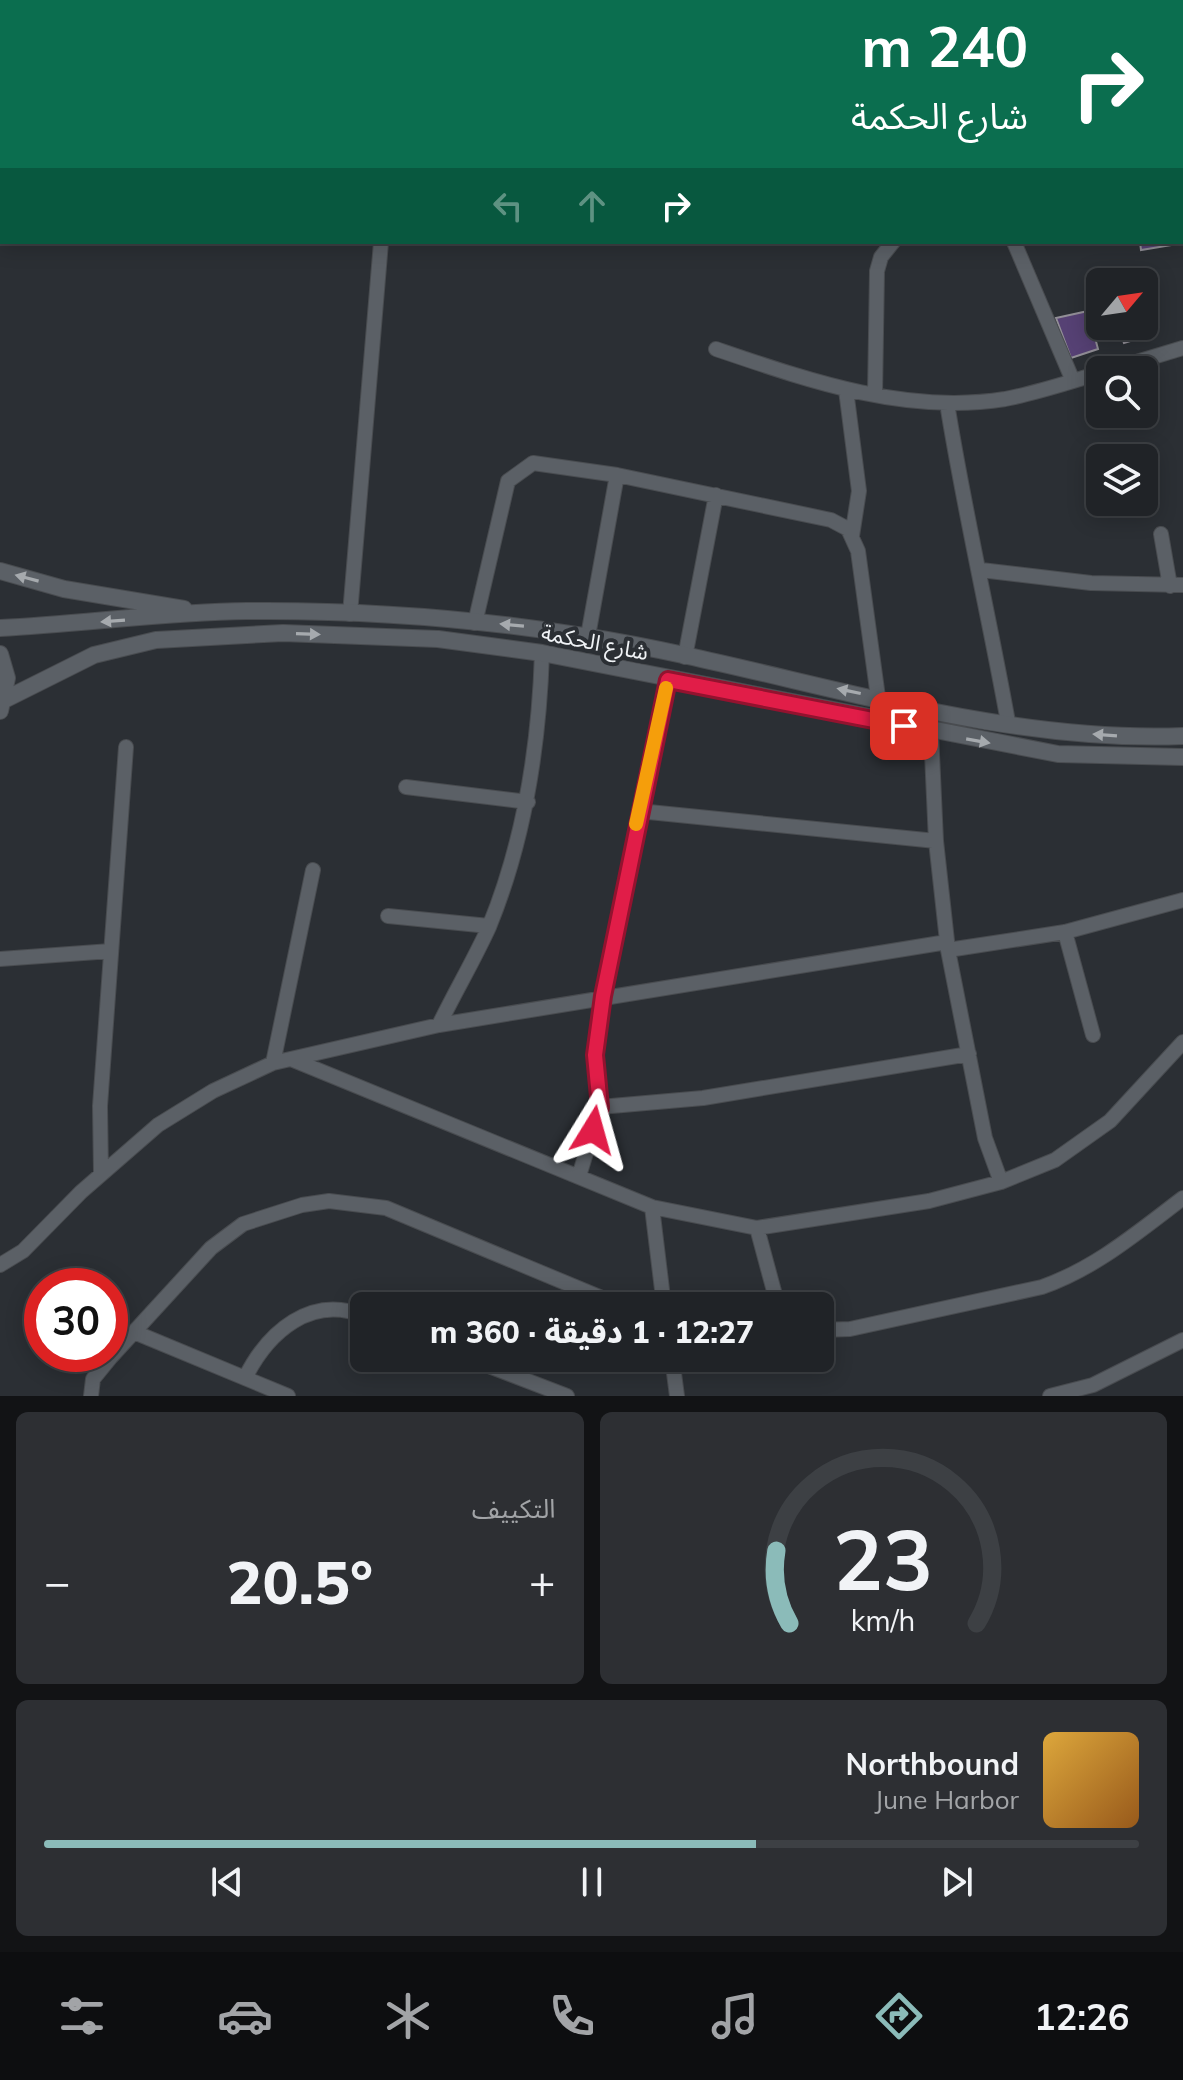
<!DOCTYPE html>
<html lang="ar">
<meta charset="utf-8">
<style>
:root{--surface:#202327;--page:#2d2f33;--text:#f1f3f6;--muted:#a2a4a7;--line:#3d4044;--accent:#8bbbb9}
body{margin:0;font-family:Mulish,"Noto Sans Arabic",sans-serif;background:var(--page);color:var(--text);direction:rtl;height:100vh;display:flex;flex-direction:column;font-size:30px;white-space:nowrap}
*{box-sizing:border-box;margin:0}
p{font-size:26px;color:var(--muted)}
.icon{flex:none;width:44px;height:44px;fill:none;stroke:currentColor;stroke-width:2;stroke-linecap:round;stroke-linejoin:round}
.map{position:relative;height:1396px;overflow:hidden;direction:ltr}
.sheet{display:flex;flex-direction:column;gap:16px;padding:16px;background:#121315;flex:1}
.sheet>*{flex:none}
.top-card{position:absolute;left:0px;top:0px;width:1184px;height:244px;box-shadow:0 4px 20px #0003,0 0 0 2px var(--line);direction:rtl;background:#0b6e4f;color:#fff;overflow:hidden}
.needle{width:52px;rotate:61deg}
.buttons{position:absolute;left:1086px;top:268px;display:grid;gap:16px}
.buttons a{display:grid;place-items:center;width:72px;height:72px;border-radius:12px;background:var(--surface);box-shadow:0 4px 20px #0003,0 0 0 2px var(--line);font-size:40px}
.speed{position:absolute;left:24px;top:1268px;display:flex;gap:16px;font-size:40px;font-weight:700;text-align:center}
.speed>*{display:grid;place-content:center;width:104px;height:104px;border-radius:50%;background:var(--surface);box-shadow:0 4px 20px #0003,0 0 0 2px var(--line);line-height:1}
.speed .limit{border:12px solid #d22;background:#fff;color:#111}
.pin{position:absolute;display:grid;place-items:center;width:68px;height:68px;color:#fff;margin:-34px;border-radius:16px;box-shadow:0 4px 12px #0006}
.me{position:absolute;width:88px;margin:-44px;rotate:8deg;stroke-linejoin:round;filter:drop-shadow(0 0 6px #0008)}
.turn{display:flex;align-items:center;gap:28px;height:168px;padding:0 24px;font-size:36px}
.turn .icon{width:104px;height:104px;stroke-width:2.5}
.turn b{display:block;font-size:56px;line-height:68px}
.lanes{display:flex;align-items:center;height:76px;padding:0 24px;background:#0003;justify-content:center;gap:40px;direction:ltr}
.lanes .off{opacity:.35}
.big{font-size:60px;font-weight:800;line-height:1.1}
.sheet .card{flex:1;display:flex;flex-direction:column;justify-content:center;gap:12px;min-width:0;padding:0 28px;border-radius:12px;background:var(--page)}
.sheet .dial{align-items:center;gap:0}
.dial svg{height:208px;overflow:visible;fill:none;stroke:var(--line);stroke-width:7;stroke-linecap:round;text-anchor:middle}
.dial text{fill:var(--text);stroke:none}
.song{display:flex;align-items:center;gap:24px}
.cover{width:96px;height:96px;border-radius:12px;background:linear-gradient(135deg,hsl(40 70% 55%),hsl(30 70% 35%))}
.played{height:8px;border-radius:4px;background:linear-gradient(90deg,var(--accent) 65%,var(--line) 65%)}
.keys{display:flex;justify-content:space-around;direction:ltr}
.heat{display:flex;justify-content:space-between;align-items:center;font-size:44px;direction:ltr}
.sheet .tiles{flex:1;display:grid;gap:16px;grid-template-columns:1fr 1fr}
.card:last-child{grid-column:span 2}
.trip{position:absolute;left:350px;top:1292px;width:484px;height:80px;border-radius:12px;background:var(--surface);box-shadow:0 4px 20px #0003,0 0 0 2px var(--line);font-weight:800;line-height:80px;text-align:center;direction:rtl}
.tabs{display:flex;height:128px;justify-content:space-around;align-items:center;background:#0d0e10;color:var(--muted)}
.tabs .icon{width:56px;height:56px}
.tabs .selected{color:var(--accent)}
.tabs b{font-size:36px;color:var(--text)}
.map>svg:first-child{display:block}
.commercial{fill:#40313d}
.building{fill:#564174;stroke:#928f97;stroke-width:2}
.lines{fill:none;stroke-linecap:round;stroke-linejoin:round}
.minor-casing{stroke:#494c50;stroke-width:16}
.tertiary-casing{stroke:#494c50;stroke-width:18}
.minor{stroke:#5b6066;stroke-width:14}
.tertiary{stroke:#5b6066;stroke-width:16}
.oneway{fill:#a6aaae}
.route-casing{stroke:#92132f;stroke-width:20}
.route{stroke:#e11d48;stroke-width:14}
.slow{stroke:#f59e0b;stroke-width:14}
.labels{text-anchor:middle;stroke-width:8;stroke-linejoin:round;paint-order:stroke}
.street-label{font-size:22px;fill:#f0f3f6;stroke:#2b2f34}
</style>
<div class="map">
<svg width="1183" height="1396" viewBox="0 0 1183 1396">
<rect width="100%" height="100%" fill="#2b2f34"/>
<path class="commercial" d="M0 0H396L2 2V60Z"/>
<path class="building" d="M1140 242H1172V245L1141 250Z
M1088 311 1098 349 1071 358 1056 318Z
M1118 326H1138L1140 338 1124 343Z"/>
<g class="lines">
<defs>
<path id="minor" d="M350 0 353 2
M598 0 607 2
M978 0V2
M56 2 59 0
M192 2 194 0
M312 2 314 0
M400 2V0
M0 3 2 4
M0 64 2 65
M1182 100H1183
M1182 166 1183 173
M1014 242 1073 381
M716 349C807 380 906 415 1005 399 1037 393 1069 382 1100 373
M1110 370 1183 348
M846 390 859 491 852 536
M875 395 877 271 881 257 893 242
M947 403C964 510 989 616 1008 722
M1161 534 1170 586
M981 570 1091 583 1183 585
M350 614 381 242
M475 623 508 481 533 463 617 475 831 520 848 529 858 551 878 697
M588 636 617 475
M685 657 716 495
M931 732 936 841 948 950 985 1138 1001 1182
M406 787 528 802
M639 811 936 841
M388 916 489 926
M1065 932 1093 1035
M948 950 1065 932 1183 900
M0 959 111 951
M439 1025C455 992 474 960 489 927 525 839 539 747 542 653
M291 1059 652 1207 757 1228 929 1201 1001 1182 1055 1160 1110 1121 1183 1042
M273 1063 313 870
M600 1107 703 1098 969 1054
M101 1173 100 1106 126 747
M579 1176 600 1107 595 1055 603 996 668 680
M652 1207 664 1306
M757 1228 778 1306
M0 1265 23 1251 81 1192 158 1125 213 1091 273 1063 439 1025 947 942
M820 1330 850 1329 1042 1287C1096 1268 1138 1232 1183 1198
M134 1332 288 1396
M468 1358 567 1396
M672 1358 677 1396
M245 1378C268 1332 311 1294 364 1316
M91 1396 93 1379 111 1357 211 1248 243 1224 302 1205 329 1201 386 1208 621 1306
M1050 1396 1093 1385 1183 1340"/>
<path id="tertiary" d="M0 571 64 589 184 609
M0 628C82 624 165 612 247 611 358 610 473 618 583 636 781 667 981 744 1183 736
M0 654 7 678 0 711
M4 700 94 655 156 640 283 633 438 639 542 653 1058 754 1183 757"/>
</defs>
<use href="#minor" class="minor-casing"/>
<use href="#tertiary" class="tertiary-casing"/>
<use href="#minor" class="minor"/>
<use href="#tertiary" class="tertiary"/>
</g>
<defs><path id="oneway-solid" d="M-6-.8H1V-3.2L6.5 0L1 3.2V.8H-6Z" transform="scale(2)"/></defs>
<g class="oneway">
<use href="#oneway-solid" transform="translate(27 578) rotate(-165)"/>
<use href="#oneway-solid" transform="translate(113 621) rotate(176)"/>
<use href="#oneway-solid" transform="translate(512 625) rotate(-175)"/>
<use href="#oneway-solid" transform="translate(308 634) rotate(2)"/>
<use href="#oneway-solid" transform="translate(849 691) rotate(-168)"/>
<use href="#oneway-solid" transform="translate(1105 735) rotate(-176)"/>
<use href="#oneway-solid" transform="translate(978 741) rotate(10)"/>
</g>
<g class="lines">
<defs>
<path id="route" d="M593 1130 600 1107 595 1055 603 996 668 680 904 726"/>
</defs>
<use href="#route" class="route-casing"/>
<use href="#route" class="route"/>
<path class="slow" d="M636 824 666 688"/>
</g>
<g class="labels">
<g class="street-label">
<text transform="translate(595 642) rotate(11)" y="8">شارع الحكمة</text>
</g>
</g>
</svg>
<div class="buttons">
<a><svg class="needle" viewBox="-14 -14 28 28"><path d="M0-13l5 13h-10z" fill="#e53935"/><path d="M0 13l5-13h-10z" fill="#a2a4a7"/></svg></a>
<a><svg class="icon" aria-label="search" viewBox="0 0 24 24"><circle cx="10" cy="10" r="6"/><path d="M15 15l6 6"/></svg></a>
<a><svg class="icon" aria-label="layers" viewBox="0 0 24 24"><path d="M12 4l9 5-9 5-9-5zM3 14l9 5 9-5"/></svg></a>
</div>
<div class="speed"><div class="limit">30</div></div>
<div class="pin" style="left:904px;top:726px;background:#d93025"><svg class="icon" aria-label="arrive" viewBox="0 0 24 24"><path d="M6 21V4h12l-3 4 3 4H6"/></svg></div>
<svg class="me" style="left:593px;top:1130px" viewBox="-20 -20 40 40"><path d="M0-17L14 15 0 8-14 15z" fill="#e11d48" stroke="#fff" stroke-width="4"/></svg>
<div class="trip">12:27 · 1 دقيقة · 360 m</div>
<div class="top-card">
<div class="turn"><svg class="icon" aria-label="right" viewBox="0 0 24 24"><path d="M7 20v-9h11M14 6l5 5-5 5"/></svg><div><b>240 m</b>شارع الحكمة</div></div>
<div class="lanes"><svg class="icon off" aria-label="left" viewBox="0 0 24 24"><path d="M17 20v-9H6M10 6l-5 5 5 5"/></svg><svg class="icon off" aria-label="ahead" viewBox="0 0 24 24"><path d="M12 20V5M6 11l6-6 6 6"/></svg><svg class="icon" aria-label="right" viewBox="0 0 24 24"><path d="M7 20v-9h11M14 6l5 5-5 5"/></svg></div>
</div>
</div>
<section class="sheet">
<div class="tiles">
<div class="card dial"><svg viewBox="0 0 100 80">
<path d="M14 69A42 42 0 1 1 86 69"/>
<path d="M14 69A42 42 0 0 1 9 41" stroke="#8bbbb9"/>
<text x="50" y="56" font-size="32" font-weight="700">23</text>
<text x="50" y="72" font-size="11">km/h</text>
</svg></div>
<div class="card"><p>التكييف</p>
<div class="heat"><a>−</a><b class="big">20.5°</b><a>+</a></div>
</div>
<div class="card">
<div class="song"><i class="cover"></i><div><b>Northbound</b><p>June Harbor</p></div></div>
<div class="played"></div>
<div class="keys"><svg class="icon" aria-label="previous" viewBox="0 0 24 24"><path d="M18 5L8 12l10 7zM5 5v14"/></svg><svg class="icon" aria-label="pause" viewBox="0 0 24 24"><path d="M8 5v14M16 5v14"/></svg><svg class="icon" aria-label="next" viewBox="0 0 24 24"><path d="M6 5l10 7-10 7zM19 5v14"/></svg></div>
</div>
</div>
</section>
<nav class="tabs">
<b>12:26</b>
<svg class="icon selected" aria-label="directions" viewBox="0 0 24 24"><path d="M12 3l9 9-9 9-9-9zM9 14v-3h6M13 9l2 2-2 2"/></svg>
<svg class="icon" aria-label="music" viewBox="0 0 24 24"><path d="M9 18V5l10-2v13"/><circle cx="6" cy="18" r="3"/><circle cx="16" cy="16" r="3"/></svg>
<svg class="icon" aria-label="phone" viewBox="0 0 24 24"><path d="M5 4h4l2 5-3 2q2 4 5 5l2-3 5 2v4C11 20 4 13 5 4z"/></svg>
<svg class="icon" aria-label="climate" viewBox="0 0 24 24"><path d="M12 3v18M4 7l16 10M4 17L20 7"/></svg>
<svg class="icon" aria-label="car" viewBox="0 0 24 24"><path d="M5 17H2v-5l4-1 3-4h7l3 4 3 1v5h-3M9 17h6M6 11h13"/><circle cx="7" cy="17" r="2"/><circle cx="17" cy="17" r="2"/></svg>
<svg class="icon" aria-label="filters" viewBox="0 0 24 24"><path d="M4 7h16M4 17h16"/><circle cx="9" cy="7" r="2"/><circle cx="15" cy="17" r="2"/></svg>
</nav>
